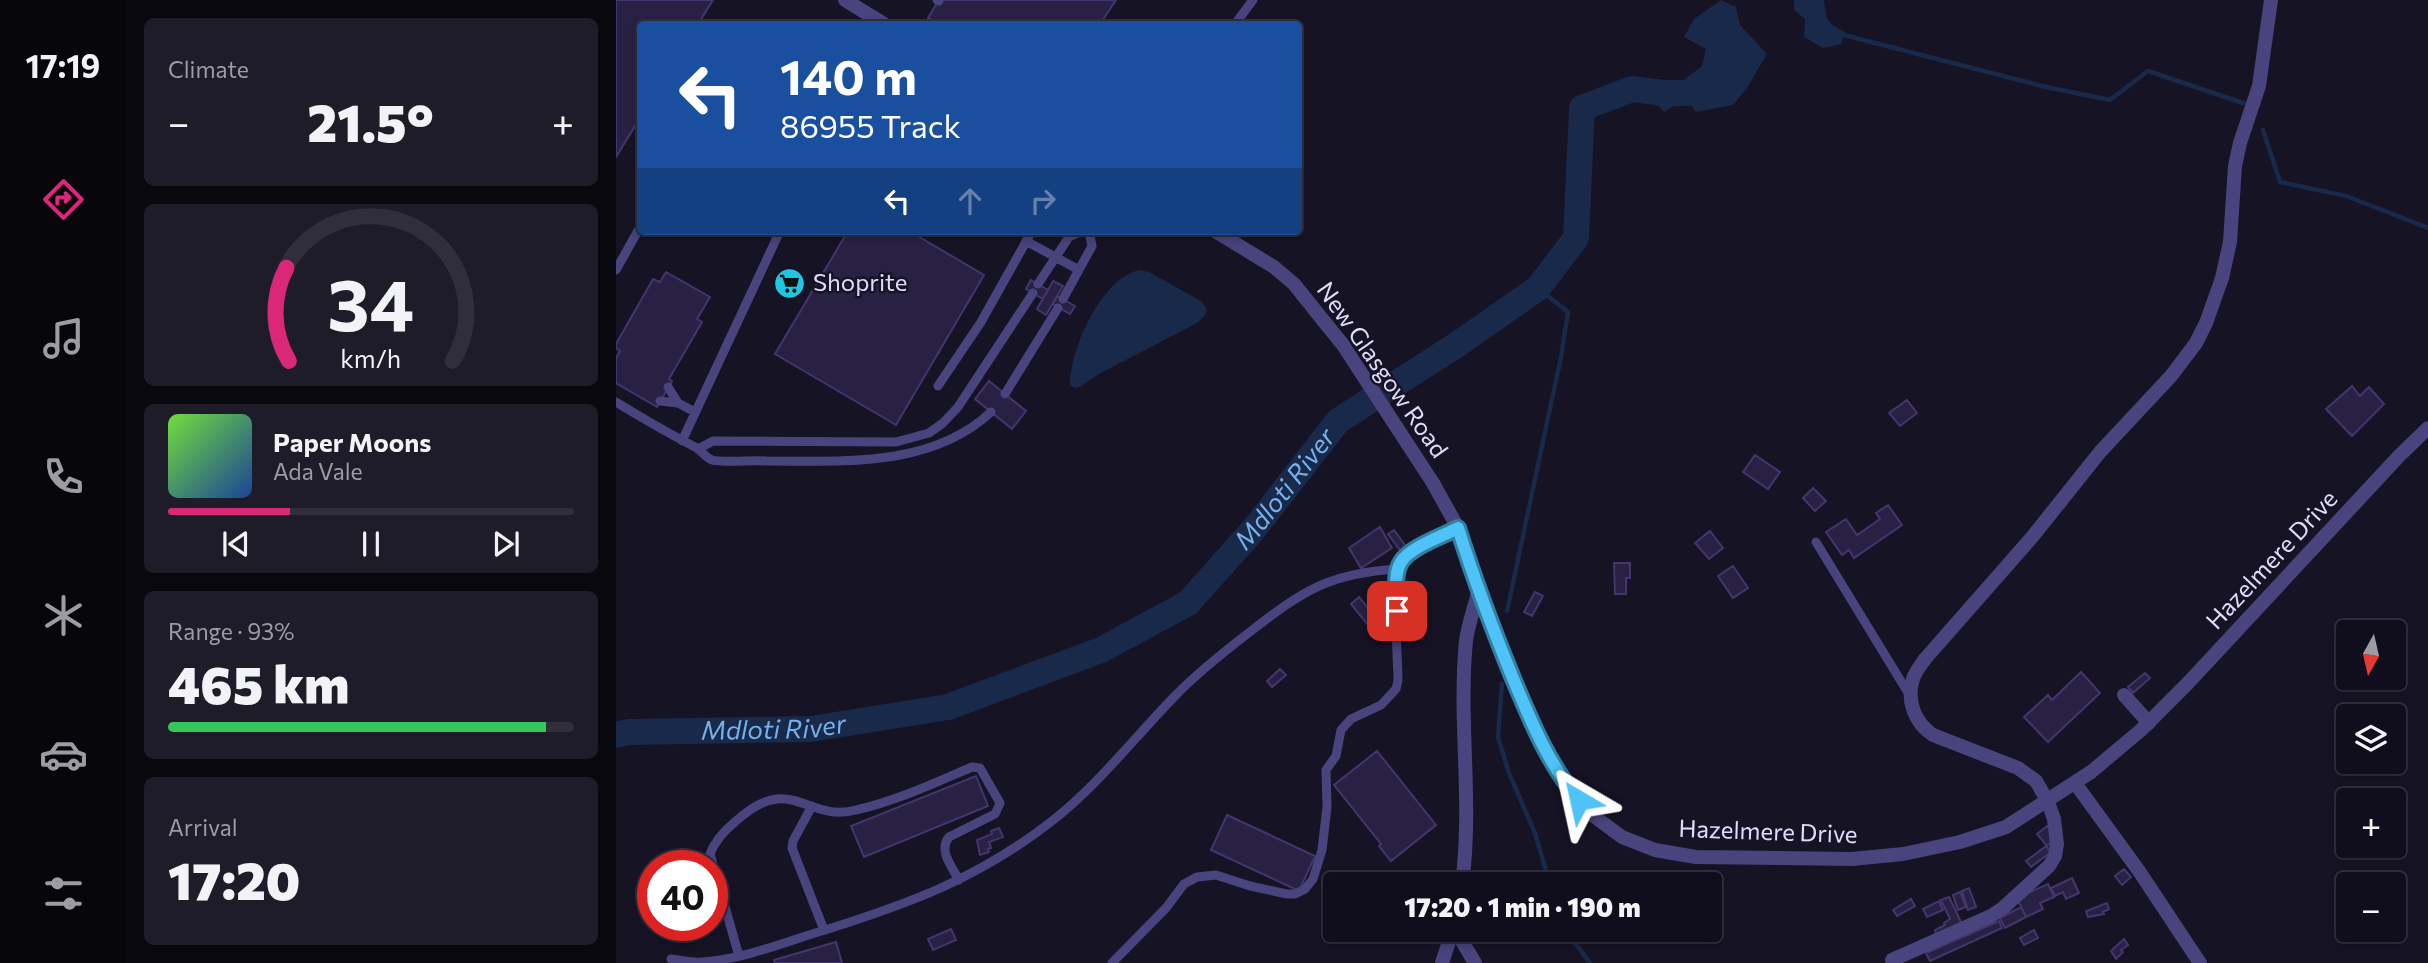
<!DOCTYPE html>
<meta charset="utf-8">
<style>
:root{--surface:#100e1c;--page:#1e1c29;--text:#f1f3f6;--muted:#9c9ca3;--line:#302e3b;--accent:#db2777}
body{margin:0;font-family:Commissioner,sans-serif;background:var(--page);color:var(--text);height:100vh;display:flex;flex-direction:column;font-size:26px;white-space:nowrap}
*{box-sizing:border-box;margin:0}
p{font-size:23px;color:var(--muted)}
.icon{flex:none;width:38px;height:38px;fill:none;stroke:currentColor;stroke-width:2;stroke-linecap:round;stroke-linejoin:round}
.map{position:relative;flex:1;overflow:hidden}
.side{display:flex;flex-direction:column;gap:18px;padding:18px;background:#09080f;width:490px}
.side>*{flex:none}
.top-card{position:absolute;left:21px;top:21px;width:665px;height:214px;border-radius:7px;box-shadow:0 4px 10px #0003,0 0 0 2px var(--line);background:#1a4fa0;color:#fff;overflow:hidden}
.needle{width:46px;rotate:188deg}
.controls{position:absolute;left:1720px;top:620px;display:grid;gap:14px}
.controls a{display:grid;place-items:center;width:70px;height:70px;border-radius:7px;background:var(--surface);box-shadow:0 4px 10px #0003,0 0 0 2px var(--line);font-size:35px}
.speed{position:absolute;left:21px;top:850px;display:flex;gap:14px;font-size:35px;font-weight:700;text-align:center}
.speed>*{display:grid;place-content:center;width:91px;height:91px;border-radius:50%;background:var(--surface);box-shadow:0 4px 10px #0003,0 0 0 2px var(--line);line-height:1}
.speed .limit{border:10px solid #d22;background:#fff;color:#111}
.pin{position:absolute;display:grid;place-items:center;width:60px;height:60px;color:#fff;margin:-30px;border-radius:14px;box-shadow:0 4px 10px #0006}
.me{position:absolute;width:77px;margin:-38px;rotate:324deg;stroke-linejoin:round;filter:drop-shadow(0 0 5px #0008)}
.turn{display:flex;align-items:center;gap:24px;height:147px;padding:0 28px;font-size:32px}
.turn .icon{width:91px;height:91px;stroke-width:2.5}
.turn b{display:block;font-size:49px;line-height:60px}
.lanes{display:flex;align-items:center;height:66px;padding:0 28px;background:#0003;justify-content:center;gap:35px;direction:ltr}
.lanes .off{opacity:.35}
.big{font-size:52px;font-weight:800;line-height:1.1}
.side .widget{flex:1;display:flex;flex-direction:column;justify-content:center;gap:10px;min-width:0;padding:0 24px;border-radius:10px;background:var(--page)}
.side .dial{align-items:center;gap:0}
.dial svg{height:182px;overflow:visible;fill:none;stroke:var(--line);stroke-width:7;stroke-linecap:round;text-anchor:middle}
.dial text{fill:var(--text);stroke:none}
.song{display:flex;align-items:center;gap:21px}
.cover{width:84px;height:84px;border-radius:10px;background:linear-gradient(135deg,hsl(100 70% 55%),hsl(220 70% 35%))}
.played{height:7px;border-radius:4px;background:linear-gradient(90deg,var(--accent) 30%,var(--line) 30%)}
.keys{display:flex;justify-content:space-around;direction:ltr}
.heat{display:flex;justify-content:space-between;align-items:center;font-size:38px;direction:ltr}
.charge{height:10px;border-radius:5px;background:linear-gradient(90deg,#34c759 93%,var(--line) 0)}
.trip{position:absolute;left:707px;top:872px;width:399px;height:70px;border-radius:7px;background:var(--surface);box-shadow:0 4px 10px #0003,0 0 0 2px var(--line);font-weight:800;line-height:70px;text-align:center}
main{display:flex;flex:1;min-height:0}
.tabs{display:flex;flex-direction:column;width:126px;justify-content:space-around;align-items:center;background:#06060b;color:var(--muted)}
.tabs .icon{width:49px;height:49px}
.tabs .current{color:var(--accent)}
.tabs b{font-size:32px;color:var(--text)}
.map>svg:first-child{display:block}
.water{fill:#182949}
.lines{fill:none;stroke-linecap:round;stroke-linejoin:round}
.stream{stroke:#182949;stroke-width:4.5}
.river{stroke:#182949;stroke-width:26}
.building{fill:#292143;stroke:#43366c;stroke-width:2}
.service{stroke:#49447d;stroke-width:9}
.minor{stroke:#49447d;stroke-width:14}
.tertiary{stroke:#49447d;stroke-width:14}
.route-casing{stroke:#337fa1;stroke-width:18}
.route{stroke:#4fc3f7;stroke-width:12}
.labels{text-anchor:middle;stroke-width:5;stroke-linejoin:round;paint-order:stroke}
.poi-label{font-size:24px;fill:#e0dbfa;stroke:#161325;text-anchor:start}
.street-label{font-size:24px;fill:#e0dbfa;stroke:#161325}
.water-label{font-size:26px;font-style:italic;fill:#77b1ec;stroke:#161325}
</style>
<main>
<nav class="tabs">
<b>17:19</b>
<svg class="icon current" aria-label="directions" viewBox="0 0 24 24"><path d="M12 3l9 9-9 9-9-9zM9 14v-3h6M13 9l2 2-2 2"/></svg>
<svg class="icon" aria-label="music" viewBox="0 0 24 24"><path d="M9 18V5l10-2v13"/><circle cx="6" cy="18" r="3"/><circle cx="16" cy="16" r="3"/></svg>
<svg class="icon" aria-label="phone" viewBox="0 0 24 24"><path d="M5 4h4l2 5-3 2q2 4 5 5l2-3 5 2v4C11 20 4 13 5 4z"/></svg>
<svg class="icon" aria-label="climate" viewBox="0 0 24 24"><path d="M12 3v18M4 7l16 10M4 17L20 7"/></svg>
<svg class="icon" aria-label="car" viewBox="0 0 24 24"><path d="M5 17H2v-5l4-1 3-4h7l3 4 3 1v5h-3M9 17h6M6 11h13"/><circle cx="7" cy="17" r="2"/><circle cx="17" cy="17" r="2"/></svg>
<svg class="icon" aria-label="filters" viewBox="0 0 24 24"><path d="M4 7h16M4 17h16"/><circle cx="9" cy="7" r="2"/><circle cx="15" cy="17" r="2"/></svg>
</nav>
<section class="side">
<div class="widget"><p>Climate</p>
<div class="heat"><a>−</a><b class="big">21.5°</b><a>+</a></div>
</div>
<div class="widget dial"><svg viewBox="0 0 100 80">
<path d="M14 69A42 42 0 1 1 86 69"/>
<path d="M14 69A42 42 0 0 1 13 28" stroke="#db2777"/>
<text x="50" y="56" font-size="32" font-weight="700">34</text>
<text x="50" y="72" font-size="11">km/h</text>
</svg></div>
<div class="widget">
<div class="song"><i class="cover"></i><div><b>Paper Moons</b><p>Ada Vale</p></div></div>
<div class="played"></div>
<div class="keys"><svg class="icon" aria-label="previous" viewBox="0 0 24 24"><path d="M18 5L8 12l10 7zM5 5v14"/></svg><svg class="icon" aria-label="pause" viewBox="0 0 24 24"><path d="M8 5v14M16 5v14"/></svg><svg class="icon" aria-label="next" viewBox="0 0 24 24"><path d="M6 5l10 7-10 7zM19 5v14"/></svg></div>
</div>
<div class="widget"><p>Range · 93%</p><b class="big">465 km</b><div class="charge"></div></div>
<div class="widget"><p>Arrival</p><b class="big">17:20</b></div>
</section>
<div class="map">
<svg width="1812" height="963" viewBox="0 0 1812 963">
<rect width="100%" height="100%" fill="#161325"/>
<path class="water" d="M1105 0 1120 7 1124 25 1151 54 1131 88 1117 105 1080 112 1073 102 1066 101 1048 112 1039 101 1041 80 1066 81 1086 66 1090 49 1068 37 1078 19Z
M1178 0H1208C1210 20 1211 23 1229 32L1225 44 1207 48 1188 37 1189 19 1178 10Z
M523 270 533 272 585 301 591 309 589 315 581 323 481 375 464 387 459 388 454 385C454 349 485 279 523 270Z"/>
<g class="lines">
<path class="stream" d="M1224 34 1430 87 1494 100 1532 71 1627 103
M1647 130 1664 182 1730 196 1812 228
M891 611 945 357 952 312 922 288
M886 684 882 737 893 773 919 833 934 884
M949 929 974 963"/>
<path class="river" id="s1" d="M0 735 12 732 195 729 332 707 485 650 572 603 638 529 722 421 842 344 922 288 960 238 966 108 1016 89 1048 93H1075"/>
</g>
<path class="building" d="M0 0H97L82 24H24V118L0 157Z
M323 0H500L484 24H323L312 18Z
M232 231H293L368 275 280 425 159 354Z
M50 272 94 297 81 319 86 322 53 379 56 381 41 407 0 383V358L4 351 0 348V344L37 279 44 282Z
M415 280 432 290 427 299 410 289Z
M437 281 447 286 430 315 421 309Z
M441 296 459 306 454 314 437 304Z
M373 381 410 411 396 429 359 399Z
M1736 386 1744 396 1753 387 1768 404 1736 436 1710 409Z
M1291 400 1301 413 1284 426 1273 413Z
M1139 455 1164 472 1152 489 1127 472Z
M1197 488 1210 501 1199 511 1187 498Z
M1272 505 1286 525 1238 558 1233 550 1226 555 1210 532 1230 519 1241 535 1264 519 1260 513Z
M764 527 776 548 745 568 733 548Z
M778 530 794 552 788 556 772 534Z
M1094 531 1107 548 1093 559 1079 543Z
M998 563H1014V578H1010V594H999Z
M1117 566 1132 588 1117 598 1102 576Z
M919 592 927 596 916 616 908 612Z
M743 597 761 619 752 625 735 604Z
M664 669 670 675 656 687 651 681Z
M1465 672 1484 693 1432 742 1408 717 1432 695 1436 700Z
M1529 673 1534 678 1517 693 1512 687Z
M761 751 820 825 775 861 763 846 765 844 718 785Z
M360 776 372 806 248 857 235 826Z
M611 815 699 856 683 891 595 850Z
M1431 826 1436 831 1438 840 1431 846 1421 834Z
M383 828 387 837 373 842 375 848 372 849 373 852 364 855 361 840 376 834 375 831Z
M1430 846 1435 852 1415 867 1410 861Z
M1508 869 1515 877 1506 885 1499 876Z
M1456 878 1463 893 1450 899 1447 892 1439 896 1435 888Z
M1432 884 1438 897 1424 903 1427 909 1410 917 1401 898Z
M1353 888 1360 907 1352 910 1346 891Z
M1344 892 1350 907 1342 910 1337 895Z
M1333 897 1346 924 1320 934 1319 930 1329 925 1328 923 1334 919 1325 900Z
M1295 899 1299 906 1281 916 1277 910Z
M1323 901 1327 910 1311 917 1307 909Z
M1491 903 1493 909 1487 912 1488 914 1472 917 1470 911Z
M1405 907 1410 917 1389 928 1384 918Z
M1383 921 1386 928 1314 961 1310 953Z
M335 929 340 940 317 950 312 939Z
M1418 930 1422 938 1408 945 1404 938Z
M1508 939 1512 945 1505 950 1507 952 1500 959 1495 951Z
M220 942 226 963H159L158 960Z"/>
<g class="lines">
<path class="service" d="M321 0 323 1
M619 24 637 0
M410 241 463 270
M0 270 24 227
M422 284 453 237 466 231
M447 299 476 246 473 231
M322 386 365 322 416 231
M52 387 62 403
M389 394 442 308
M44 401 62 403 79 412
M0 402C26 418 52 433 79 447 85 450 90 458 96 460 106 463 138 460 150 461 227 461 315 468 375 412
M66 441 164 231
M82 449 97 441 280 442 313 433 327 423 342 407 417 293
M1200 542 1294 696
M196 806 177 841 176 848 208 930
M123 956 94 854C99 840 109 830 120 821 175 771 190 823 240 810 280 801 319 783 356 767L364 768 384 803 379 814 333 837C322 850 336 867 343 880
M55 959C65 960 76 963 86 962 129 959 168 942 209 930 295 903 363 878 436 821 482 785 518 738 559 696 582 672 609 651 635 631 688 590 714 573 782 569
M496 963 550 908 568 884 581 877 600 875 634 886 671 894H679L689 889 697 879 706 850 711 807 710 770 720 756 725 730 735 719 765 705 780 689 782 681C782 658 775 577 785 561 794 547 827 536 842 528"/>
<path class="minor" d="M1508 695 1533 723
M1459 783 1523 871 1584 963
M846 884C857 803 842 721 850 641 852 625 858 609 862 593
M839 929 859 963
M1276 960 1375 916 1387 908 1433 866 1439 856 1441 844 1438 819 1432 802 1420 781 1402 768 1317 735C1299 723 1290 701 1297 679 1299 672 1305 665 1309 659L1417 536 1484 452 1555 376 1580 343 1590 323 1606 278 1614 242 1619 166 1624 143 1643 86 1655 0
M826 963 837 929"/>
<path class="tertiary" d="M229 0 268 24
M599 231 658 267 678 284 727 345 817 483 842 528 862 593 920 731 951 786 975 814 1006 837 1039 850 1080 857 1236 859 1287 854 1344 842 1390 827 1475 772 1525 730 1572 683 1783 456 1812 428"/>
</g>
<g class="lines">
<defs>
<path id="route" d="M781 611C781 596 777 575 785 562 794 547 827 536 842 528 858 579 876 627 896 676 914 719 932 764 963 800"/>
</defs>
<use href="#route" class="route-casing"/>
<use href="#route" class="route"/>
</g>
<defs>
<symbol id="supermarket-disc" viewBox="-11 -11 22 22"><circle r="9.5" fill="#22c5e0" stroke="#161325"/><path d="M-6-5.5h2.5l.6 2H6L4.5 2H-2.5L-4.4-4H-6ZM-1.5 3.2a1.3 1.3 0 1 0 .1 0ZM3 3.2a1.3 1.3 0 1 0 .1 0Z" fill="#111"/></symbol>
</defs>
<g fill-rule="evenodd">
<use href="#supermarket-disc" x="156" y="266" width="35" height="35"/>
</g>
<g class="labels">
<g class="poi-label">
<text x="197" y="291">Shoprite</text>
</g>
<g class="street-label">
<text transform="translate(766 370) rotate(55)" y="8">New Glasgow Road</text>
<text transform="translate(1656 560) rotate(-47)" y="8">Hazelmere Drive</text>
<text transform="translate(1152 832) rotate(2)" y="8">Hazelmere Drive</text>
</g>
<g class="water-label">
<text dy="9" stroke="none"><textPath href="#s1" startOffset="746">Mdloti River</textPath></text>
<text dy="9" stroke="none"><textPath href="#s1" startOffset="158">Mdloti River</textPath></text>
</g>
</g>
</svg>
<div class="controls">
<a><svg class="needle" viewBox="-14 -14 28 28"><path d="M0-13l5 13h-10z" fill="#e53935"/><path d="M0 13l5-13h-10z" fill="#9c9ca3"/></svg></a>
<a><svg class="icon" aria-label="layers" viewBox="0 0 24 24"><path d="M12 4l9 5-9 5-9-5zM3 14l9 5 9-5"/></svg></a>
<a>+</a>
<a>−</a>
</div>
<div class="speed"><div class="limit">40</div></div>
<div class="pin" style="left:781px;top:611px;background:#d93025"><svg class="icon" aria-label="arrive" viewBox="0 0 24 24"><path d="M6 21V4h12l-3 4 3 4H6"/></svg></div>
<svg class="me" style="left:963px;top:800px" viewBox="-20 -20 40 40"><path d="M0-17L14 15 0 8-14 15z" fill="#4fc3f7" stroke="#fff" stroke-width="4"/></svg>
<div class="trip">17:20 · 1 min · 190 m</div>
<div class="top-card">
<div class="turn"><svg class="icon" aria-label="left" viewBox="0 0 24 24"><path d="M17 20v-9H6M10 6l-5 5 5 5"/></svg><div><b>140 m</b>86955 Track</div></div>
<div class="lanes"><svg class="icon" aria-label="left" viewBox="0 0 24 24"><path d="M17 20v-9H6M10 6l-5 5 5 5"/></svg><svg class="icon off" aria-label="ahead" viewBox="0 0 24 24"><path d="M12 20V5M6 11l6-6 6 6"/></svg><svg class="icon off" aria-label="right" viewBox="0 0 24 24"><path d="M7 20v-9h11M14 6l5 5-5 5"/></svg></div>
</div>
</div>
</main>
